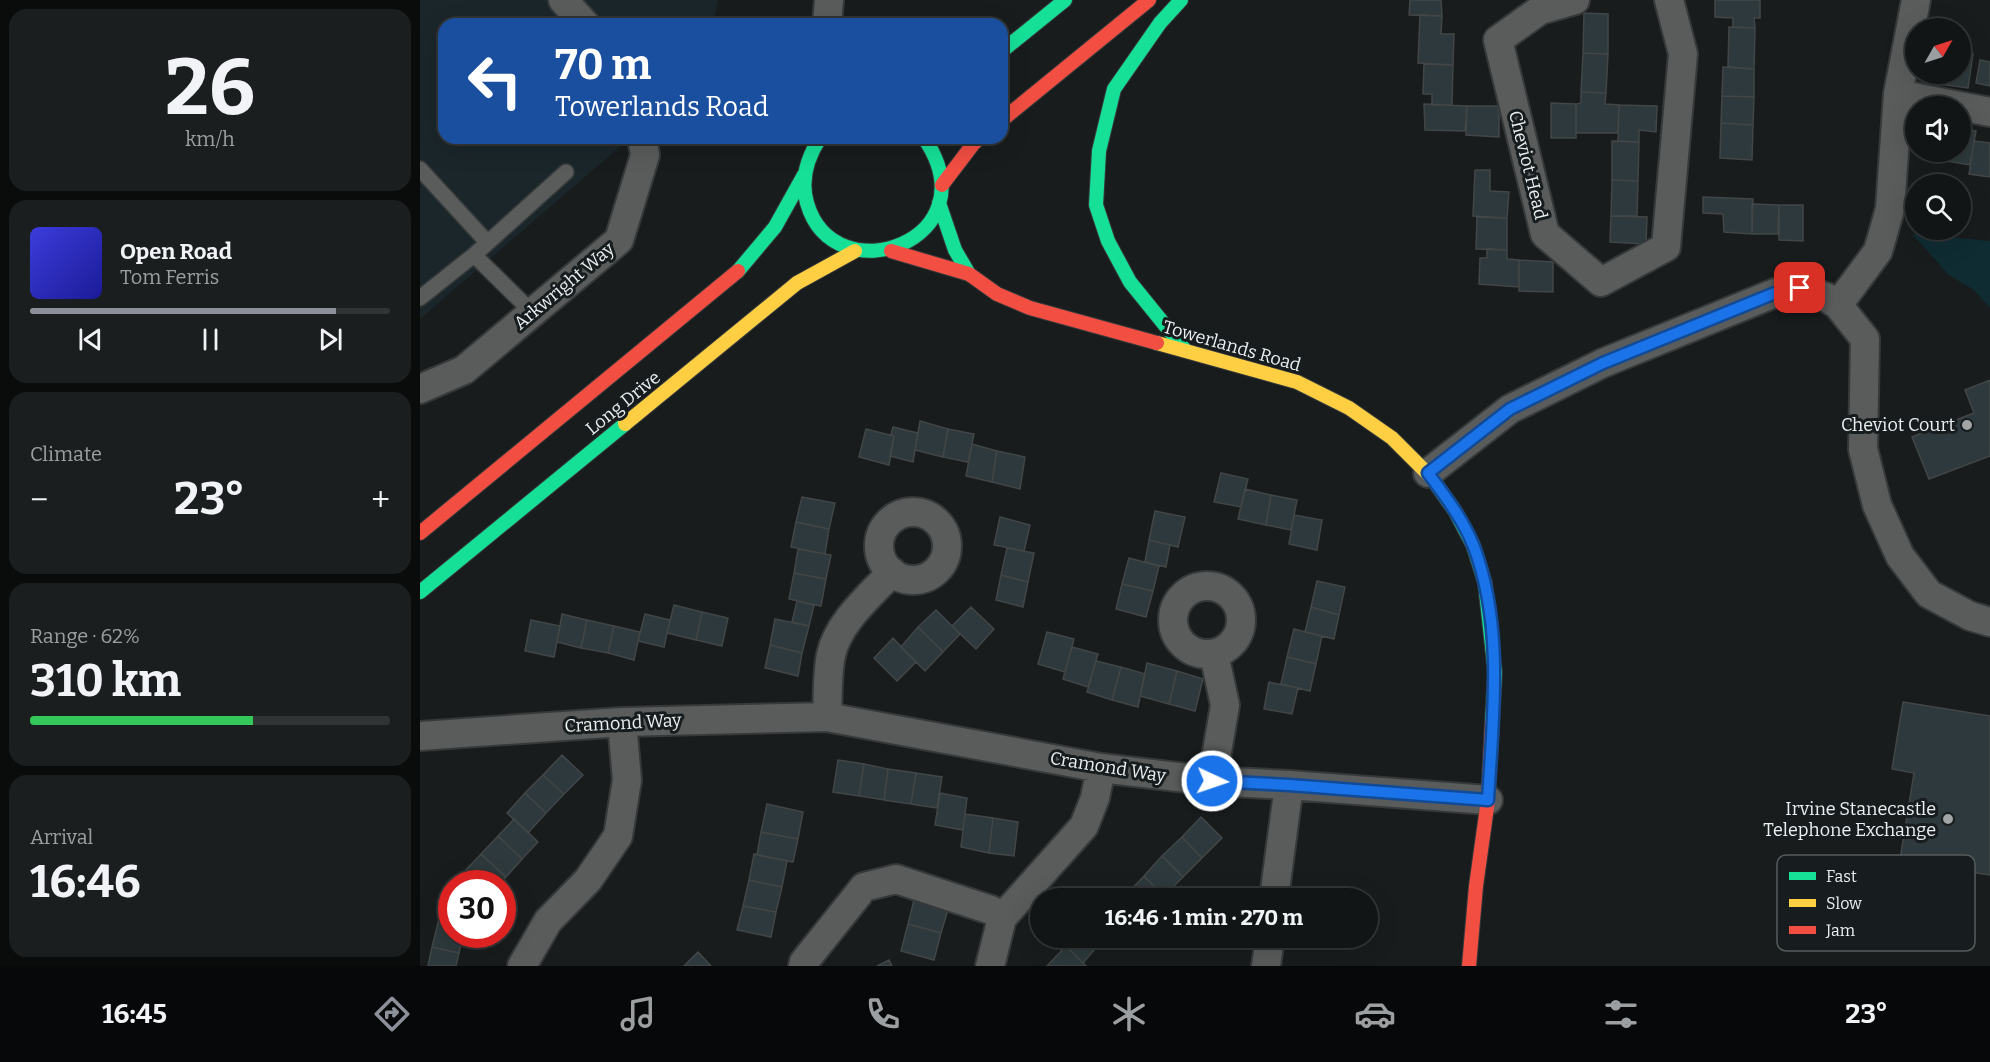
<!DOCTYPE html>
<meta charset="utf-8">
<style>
:root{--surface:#121516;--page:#1b1e1f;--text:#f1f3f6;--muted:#9c9fa1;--line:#313435;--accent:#8c9099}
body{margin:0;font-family:Bitter,serif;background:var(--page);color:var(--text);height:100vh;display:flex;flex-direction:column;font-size:22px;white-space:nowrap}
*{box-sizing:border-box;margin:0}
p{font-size:20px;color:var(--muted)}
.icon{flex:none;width:33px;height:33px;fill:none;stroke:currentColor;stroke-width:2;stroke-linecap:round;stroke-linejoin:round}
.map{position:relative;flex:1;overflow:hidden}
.panel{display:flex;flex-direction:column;gap:9px;padding:9px;background:#0a0c0c;width:420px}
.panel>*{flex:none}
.banner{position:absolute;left:18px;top:18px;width:570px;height:126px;border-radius:18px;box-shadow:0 6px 24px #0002,0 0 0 2px var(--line);background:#1a4fa0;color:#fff;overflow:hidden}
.needle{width:39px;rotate:51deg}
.fabs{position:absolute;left:1485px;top:18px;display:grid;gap:12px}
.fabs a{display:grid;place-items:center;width:66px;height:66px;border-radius:50%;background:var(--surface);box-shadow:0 6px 24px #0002,0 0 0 2px var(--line);font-size:30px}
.speed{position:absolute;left:18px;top:870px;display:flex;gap:12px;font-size:30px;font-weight:700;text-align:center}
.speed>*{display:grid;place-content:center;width:78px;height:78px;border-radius:50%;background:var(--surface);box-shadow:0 6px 24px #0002,0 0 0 2px var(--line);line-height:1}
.speed .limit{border:9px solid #d22;background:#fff;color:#111}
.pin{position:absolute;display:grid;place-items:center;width:51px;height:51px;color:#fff;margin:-26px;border-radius:12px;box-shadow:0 3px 9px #0006}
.me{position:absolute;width:66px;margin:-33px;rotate:93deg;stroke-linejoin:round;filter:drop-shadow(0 0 4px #0008)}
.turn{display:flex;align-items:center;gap:21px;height:126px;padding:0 18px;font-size:27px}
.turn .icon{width:78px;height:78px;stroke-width:2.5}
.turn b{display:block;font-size:42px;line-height:51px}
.big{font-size:45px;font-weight:700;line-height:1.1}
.panel .card{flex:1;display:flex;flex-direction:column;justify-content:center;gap:9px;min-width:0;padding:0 21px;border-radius:18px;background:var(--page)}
.panel .dial{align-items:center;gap:0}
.dial b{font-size:78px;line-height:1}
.song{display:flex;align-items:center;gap:18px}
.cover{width:72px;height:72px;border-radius:9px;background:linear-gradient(135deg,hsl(240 70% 55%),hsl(240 70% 35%))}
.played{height:6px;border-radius:3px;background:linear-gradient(90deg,var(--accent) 85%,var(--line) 85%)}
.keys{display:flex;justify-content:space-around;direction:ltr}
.heat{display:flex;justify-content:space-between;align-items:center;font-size:33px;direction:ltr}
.charge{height:9px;border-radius:4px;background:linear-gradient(90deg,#34c759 62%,var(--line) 0)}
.trip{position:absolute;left:610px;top:888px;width:348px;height:60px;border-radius:30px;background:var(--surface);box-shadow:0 6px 24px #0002,0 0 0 2px var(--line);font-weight:700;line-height:60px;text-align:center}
.dock{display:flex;height:96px;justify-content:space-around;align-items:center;background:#070809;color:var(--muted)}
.dock .icon{width:42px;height:42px}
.dock .on{color:var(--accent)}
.dock b{font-size:27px;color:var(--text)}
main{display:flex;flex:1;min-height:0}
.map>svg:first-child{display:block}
.built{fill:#1b262a}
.green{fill:#0f2c33}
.building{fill:#2d393c;stroke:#434646;stroke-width:1.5}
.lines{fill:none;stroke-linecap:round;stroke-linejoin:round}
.lane-casing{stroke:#36393a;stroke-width:18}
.street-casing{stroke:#36393a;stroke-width:32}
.fast-casing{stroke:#36393a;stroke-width:16}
.slow-casing{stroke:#36393a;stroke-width:16}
.jam-casing{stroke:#36393a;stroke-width:16}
.lane{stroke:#5a5c5c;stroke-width:15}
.street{stroke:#5a5c5c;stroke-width:28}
.fast{stroke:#16e098;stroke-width:14}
.slow{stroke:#ffcf43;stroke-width:14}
.jam{stroke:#f24e42;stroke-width:14}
.route-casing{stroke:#114b97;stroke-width:15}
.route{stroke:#1a73e8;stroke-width:10}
.poi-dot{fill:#a1a5a6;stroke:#171d1e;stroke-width:2}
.labels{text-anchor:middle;stroke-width:6;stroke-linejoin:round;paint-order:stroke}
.street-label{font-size:18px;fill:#ebeff0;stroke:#171d1e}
.poi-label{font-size:18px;fill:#ebeff0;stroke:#171d1e;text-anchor:end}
.key{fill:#171d1e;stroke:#575c5d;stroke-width:1.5}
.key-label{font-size:16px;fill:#ebeff0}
</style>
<main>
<section class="panel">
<div class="card dial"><b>26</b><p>km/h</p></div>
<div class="card">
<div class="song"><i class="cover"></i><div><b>Open Road</b><p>Tom Ferris</p></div></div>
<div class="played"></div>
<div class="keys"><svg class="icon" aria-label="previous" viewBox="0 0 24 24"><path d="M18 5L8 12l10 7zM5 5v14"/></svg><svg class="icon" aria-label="pause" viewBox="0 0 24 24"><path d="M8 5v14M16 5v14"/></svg><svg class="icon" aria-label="next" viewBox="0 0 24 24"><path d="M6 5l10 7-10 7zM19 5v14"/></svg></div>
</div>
<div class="card"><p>Climate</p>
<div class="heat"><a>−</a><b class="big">23°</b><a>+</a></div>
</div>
<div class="card"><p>Range · 62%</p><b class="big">310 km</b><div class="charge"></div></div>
<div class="card"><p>Arrival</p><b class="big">16:46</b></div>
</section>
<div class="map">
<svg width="1570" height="966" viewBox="0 0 1570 966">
<rect width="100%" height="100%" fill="#181c1d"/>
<path class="built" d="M0 0H298L293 24H24V138H210L0 319Z"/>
<path class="green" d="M1492 234 1570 241V308L1554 290 1529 275Z"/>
<path class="building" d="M990 0H1021L1022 16 989 15Z
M1295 0H1340V18H1334L1335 28 1313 27V18L1295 17Z
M1164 13 1188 14V54L1163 53Z
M1000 15 1022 16 1021 34H1034L1033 65 998 63Z
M1309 27 1335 28 1334 69 1308 67Z
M1163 53 1188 54 1186 93 1161 92Z
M1540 53 1553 54 1548 88 1504 82 1505 74H1540Z
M1560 60 1570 62V86L1556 83Z
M1004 64 1033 65 1032 105H1012V94H1003Z
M1303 67 1334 69V97L1302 96Z
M1161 92 1186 93 1185 104 1199 105 1198 133H1156V104L1161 103Z
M1302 96 1334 97 1333 125 1301 123Z
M1131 103 1156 104V138H1131Z
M1004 104 1047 106 1045 131 1005 130Z
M1199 105 1237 106 1236 132 1219 130V142L1198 141Z
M1047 106H1079V137L1046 135Z
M1301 123 1333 125 1332 160 1300 158Z
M1540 129 1556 131 1550 165 1526 161 1528 152H1540Z
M1192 141 1219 142 1218 181 1192 180Z
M1554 141 1570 143V177L1549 174Z
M1502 152H1528L1526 161 1501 157Z
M1055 170H1070V191L1089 192 1087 218 1053 216Z
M1192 180 1218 181 1217 216H1191Z
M1283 197 1333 199 1332 234 1304 232 1303 214 1283 213Z
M1332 204 1359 205 1358 234H1332Z
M1359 205H1383V241L1359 240Z
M1191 216 1227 217 1226 244 1190 242Z
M1057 217 1087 218V250L1056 249Z
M1067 249 1087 250V259L1099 260V287L1059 284 1060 258H1067Z
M1099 260 1133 262V292L1099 291Z
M1570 380V456L1509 479 1492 437 1554 413 1545 390Z
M500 421 528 429 523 457 495 450Z
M473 427 498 433 493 462 470 456 474 436 471 435Z
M446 429 474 436 469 465 439 457Z
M528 429 554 434 548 462 523 457Z
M552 444 577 451 572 482 546 476Z
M577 451 605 457 600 489 572 482Z
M801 473 828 479 821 507 794 502Z
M825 489 851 495 846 525 818 519Z
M851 495 877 500 871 530 846 525Z
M382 497 415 503 409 529 376 522Z
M735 511 765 517 758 547 729 540Z
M874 515 902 520 897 550 869 544Z
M580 517 610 525 604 551 574 545Z
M376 522 409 529 405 554 371 547Z
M729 540 750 545 746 567 725 562Z
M587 548 614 553 608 582 581 575Z
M378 549 411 555 406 579 374 573Z
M709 558 739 566 733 591 702 584Z
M374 573 406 579 401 606 369 599Z
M581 575 608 582 603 607 576 600Z
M897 581 925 587 919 615 891 607Z
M702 584 733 591 726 617 696 609Z
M377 601 394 605 389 626 372 622Z
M254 605 282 612 276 640 247 633Z
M551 607 574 629 556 649 532 626Z
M891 607 919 615 914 639 885 632Z
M516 610 540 634 523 652 498 627Z
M282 612 308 618 302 646 276 640Z
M142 614 167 620 161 648 137 642Z
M225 614 250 620 244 647 218 641Z
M355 619 389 626 382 653 350 645Z
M111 620 140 626 134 657 105 651Z
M167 620 194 626 188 653 161 648Z
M194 626 220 632 214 660 188 653Z
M498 627 523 652 505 671 481 647Z
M874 629 902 636 896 664 867 657Z
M627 632 654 639 645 672 618 664Z
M473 638 496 662 477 681 454 658Z
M350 645 382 653 378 676 345 668Z
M652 647 678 654 668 687 643 679Z
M867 657 896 664 890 691 861 684Z
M676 661 701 667 692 700 667 692Z
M727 663 757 671 749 704 720 696Z
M701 667 725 674 718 707 692 700Z
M757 671 783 679 775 711 749 704Z
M849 682 878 688 872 714 844 709Z
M1483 702 1570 716V875L1511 866 1507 895 1475 890 1494 773 1472 769Z
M142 755 163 775 144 794 123 775Z
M418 760 444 764 439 796 413 792Z
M444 764 468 769 464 800 439 796Z
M468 769 496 773 491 804 464 800Z
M496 773 522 777 517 808 491 804Z
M123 775 144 794 126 813 105 793Z
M105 793 126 813 108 833 87 813Z
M520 793 547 798 543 830 515 825Z
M347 804 383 812 378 839 341 832Z
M545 814 573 818 569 853 541 847Z
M781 817 802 838 782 858 762 837Z
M573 818 598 822 594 856 569 853Z
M94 819 118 842 102 859 78 836Z
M341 832 378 839 373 862 337 855Z
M78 836 102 859 86 877 61 854Z
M762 837 782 858 763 877 742 856Z
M61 854 86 877 79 884H45L39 877Z
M334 854 367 861 362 887 329 880Z
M742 856 763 877 744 896 724 876Z
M724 876 744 896 742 898H709L706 895Z
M329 880 362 887 356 912 323 906Z
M701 887 709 898H691Z
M495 896 529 906 521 933 488 924Z
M23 897 32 899V926L18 923Z
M323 906 356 912 351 937 317 930Z
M18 923 32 926V934H43L39 953 12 947Z
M488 924 521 933 514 960 481 951Z
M648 938H677L681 942 663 963 643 943Z
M646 946 666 966H627Z
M12 947 39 953 36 966H8Z
M278 952 291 966H264Z
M469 960 472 966H457Z"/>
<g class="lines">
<defs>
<path id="lane" d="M0 169 67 242
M0 298 54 255
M112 312 54 255 146 172"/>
<path id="street" d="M143 0 165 24
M1155 0 1120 10 1078 40 1125 234 1181 282 1246 247 1263 54 1249 0
M407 24 409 0
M1478 94 1570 112
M1418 305 1458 251 1470 209 1478 94 1496 0
M0 389 44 370 199 240 225 155 222 138
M1008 473 1090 409 1183 363 1355 293 1380 288 1406 297 1418 305 1445 339 1443 449 1457 505 1480 556 1509 594 1550 616 1570 622
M459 546a34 34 0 1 1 68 0a34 34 0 1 1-68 0Z
M753 620a34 34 0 1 1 68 0a34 34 0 1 1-68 0Z
M407 717C408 697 407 674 411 655 418 622 450 596 472 572
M0 736 202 722 407 717 681 768 792 781 869 785 1068 800
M792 781 805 705 794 654
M854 898 869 785
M102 966 128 921 168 880 198 836 207 780 202 722
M383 966 384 962 444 887 476 879 571 910 582 918
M570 966 582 918 664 826 675 798 681 768
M846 966 850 938"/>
<path id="fast" d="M761 0 740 23 694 89 679 151 676 205 688 241 710 282 765 350
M582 51 645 0
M400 138C387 158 380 179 387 203 414 297 574 240 504 138
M519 203 535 250 549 274
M318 271 355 227 384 175
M1011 477 1035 511 1053 545 1065 583 1075 673 1072 723
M0 592 205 424"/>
<path id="slow" d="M737 343 877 382 929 408 972 438 1011 477
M205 424 377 283 435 251"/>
<path id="jam" d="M582 120 729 0
M522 185 554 143 560 138
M471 251 549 274 577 294 610 308 737 343
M0 533 318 271
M1049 966 1056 886 1068 800 1072 723"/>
</defs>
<use href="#lane" class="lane-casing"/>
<use href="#street" class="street-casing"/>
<use href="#fast" class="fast-casing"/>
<use href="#slow" class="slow-casing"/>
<use href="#jam" class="jam-casing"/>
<use href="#lane" class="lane"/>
<use href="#street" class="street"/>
<use href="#fast" class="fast"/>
<use href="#slow" class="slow"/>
<use href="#jam" class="jam"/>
</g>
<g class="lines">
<defs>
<path id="route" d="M792 781 869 785 1068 800C1073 716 1084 627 1054 547 1043 519 1025 496 1008 473L1090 409 1183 363 1355 293 1380 288"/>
</defs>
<use href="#route" class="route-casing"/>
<use href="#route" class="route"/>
</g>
<g class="poi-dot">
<circle cx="1547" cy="425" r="6"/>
<circle cx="1528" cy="819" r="6"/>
</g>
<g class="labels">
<g class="street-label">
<text transform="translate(1108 165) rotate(76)" y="6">Cheviot Head</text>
<text transform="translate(144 286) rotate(-40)" y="6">Arkwright Way</text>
<text transform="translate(812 346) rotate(16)" y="6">Towerlands Road</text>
<text transform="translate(203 403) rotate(-39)" y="6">Long Drive</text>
<text transform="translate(203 723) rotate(-3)" y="6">Cramond Way</text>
<text transform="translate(688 767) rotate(9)" y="6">Cramond Way</text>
</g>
<g class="poi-label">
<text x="1535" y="431">Cheviot Court</text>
<text x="1516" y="815">Irvine Stanecastle<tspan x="1516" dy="21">Telephone Exchange</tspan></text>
</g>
</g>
<rect x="1357" y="855" width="198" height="96" rx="9" class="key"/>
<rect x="1369" y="872" width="27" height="8" fill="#16e098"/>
<rect x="1369" y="899" width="27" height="8" fill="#ffcf43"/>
<rect x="1369" y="926" width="27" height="8" fill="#f24e42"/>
<g class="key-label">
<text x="1406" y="882">Fast</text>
<text x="1406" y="909">Slow</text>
<text x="1406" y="936">Jam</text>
</g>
</svg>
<div class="fabs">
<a><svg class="needle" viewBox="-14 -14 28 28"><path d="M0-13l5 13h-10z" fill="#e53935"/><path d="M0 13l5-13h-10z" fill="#9c9fa1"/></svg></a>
<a><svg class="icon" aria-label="sound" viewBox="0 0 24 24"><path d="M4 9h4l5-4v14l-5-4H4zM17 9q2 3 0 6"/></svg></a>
<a><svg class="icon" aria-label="search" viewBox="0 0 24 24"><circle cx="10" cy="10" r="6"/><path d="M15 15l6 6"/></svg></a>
</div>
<div class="speed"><div class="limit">30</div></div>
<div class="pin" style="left:1380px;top:288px;background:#d93025"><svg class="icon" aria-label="arrive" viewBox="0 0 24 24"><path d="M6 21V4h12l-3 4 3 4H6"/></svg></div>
<svg class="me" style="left:792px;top:781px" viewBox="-20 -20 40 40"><circle r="17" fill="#1a73e8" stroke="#fff" stroke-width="3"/><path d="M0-11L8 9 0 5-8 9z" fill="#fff"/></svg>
<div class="trip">16:46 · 1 min · 270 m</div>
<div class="banner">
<div class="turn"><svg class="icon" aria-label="left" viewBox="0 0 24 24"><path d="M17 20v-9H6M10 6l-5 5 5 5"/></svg><div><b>70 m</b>Towerlands Road</div></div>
</div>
</div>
</main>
<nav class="dock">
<b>16:45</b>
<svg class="icon on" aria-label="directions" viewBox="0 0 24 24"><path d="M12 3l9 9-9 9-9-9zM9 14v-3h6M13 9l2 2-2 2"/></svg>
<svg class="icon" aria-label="music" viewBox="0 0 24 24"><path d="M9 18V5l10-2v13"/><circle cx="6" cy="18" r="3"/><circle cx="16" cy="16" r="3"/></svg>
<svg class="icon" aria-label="phone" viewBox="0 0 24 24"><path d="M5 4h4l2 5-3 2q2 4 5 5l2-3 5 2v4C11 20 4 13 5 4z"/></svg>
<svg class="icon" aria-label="climate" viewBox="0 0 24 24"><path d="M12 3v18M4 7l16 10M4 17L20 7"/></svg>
<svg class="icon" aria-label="car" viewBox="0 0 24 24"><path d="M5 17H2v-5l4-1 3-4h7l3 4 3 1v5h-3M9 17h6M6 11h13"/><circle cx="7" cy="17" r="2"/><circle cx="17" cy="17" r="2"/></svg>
<svg class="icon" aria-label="filters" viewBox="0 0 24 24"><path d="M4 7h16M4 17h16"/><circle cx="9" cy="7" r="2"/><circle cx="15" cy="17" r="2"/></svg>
<b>23°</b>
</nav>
